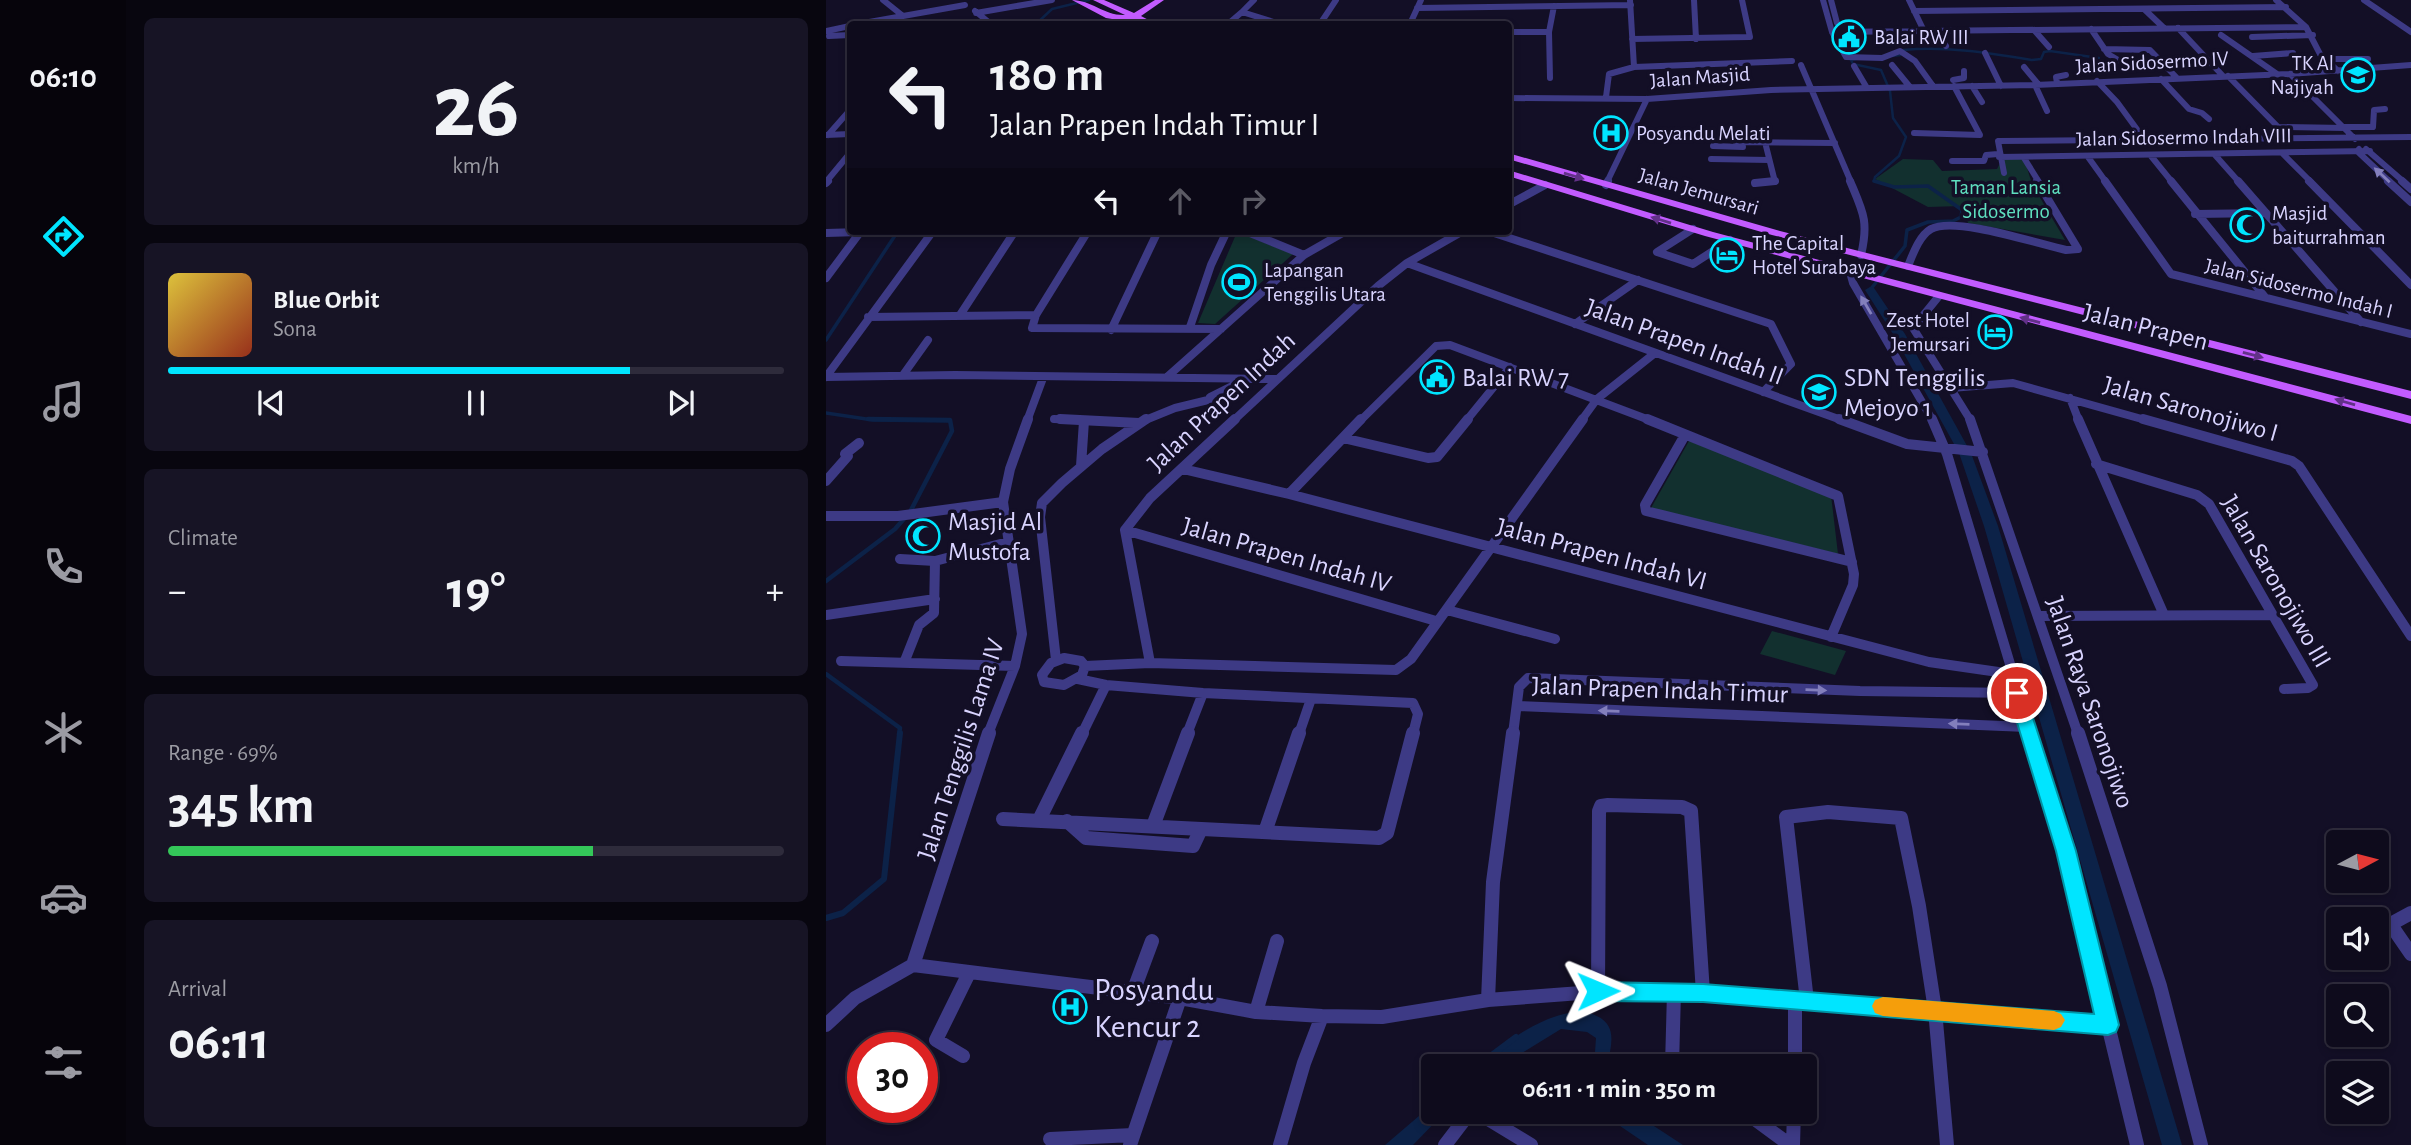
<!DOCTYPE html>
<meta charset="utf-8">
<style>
:root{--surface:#0e0b1c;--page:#171425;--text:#f1f3f6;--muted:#9b9ba3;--line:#2e2b3b;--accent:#00e5ff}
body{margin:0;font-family:"Alegreya Sans",sans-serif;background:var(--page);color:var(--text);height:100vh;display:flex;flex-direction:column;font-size:26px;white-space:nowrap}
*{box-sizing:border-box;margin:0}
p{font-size:23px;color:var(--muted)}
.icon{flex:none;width:38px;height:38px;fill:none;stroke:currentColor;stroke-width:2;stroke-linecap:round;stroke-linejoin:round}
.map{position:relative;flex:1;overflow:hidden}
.drawer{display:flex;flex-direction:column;gap:18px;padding:18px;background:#08060f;width:700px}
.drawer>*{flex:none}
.top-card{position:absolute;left:21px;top:21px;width:665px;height:214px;border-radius:7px;box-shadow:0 4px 10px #0003,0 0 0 2px var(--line);background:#0e0b1c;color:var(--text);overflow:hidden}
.needle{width:46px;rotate:83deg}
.controls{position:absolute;left:1500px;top:830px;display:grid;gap:14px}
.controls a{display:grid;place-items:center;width:63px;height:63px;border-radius:7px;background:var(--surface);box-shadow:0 4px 10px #0003,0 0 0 2px var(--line);font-size:35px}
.speed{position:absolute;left:21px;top:1032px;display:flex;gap:14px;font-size:35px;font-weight:700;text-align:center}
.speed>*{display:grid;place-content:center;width:91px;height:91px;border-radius:50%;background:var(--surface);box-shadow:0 4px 10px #0003,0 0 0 2px var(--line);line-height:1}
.speed .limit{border:10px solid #d22;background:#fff;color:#111}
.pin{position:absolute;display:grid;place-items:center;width:60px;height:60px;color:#fff;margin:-30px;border:4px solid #fff;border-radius:50%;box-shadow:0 2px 7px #0007}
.me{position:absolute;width:77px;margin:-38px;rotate:89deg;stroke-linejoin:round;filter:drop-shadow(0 0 5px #0008)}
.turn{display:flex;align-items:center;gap:24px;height:147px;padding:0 28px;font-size:32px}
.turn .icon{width:91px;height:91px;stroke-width:2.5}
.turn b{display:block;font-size:49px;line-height:60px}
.lanes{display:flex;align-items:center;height:66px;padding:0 28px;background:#0003;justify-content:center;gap:35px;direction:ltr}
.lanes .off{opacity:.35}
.big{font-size:52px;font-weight:700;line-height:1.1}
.drawer .widget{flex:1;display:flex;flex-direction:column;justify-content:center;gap:10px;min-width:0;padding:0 24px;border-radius:10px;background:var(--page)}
.drawer .dial{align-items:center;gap:0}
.dial b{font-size:91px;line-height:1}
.song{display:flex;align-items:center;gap:21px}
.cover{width:84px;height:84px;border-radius:10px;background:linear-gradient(135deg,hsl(50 70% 55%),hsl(10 70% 35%))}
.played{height:7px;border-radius:4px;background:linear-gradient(90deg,var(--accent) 75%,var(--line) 75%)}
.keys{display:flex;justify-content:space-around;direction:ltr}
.heat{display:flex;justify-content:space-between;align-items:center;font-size:38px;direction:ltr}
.charge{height:10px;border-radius:5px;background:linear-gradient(90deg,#34c759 69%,var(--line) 0)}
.trip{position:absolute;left:595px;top:1054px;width:396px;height:70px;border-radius:7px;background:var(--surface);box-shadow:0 4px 10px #0003,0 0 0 2px var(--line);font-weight:700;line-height:70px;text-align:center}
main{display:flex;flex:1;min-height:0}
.tabs{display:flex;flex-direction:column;width:126px;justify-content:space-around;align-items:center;background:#06040b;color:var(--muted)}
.tabs .icon{width:49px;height:49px}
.tabs .active{color:var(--accent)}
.tabs b{font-size:32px;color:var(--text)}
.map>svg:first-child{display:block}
.green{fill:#12302f}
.water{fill:#0c2248}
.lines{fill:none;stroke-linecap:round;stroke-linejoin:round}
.stream-far3{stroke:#0c2248;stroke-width:2.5}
.stream-far2{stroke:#0c2248;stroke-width:3.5}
.stream-far1{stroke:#0c2248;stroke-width:4.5}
.stream{stroke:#0c2248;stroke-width:6}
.canal{fill:#0c2248;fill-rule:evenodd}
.street-far3{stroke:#3d3a85;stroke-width:6}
.street-far2{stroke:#3d3a85;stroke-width:8}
.street-far1{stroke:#3d3a85;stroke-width:10}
.street{stroke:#3d3a85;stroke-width:14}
.primary{fill:#c25bff;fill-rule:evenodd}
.oneway{fill:#837fbc}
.oneway2{fill:#623188}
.route{fill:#00e5ff;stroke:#0095a6;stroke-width:2}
.slow{fill:#f59e0b}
.labels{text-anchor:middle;stroke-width:7;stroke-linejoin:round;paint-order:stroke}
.far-poi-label{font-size:21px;fill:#d9d4ff;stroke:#130f26;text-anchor:start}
.far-street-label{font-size:21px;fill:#d9d4ff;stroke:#130f26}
.far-park-label{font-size:21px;fill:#5fe0c0;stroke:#130f26}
.street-label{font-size:26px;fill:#d9d4ff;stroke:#130f26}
.poi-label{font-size:26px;fill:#d9d4ff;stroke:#130f26;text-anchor:start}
.near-poi-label{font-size:32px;fill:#d9d4ff;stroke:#130f26;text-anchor:start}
</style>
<main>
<nav class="tabs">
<b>06:10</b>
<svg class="icon active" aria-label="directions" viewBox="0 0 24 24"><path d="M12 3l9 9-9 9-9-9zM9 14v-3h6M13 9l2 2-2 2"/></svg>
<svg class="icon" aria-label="music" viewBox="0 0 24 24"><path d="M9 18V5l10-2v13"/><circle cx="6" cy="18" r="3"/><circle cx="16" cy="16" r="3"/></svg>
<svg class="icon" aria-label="phone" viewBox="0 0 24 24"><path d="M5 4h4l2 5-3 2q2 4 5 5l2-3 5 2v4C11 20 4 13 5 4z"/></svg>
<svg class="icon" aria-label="climate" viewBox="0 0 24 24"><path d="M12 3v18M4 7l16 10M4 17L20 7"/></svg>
<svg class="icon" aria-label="car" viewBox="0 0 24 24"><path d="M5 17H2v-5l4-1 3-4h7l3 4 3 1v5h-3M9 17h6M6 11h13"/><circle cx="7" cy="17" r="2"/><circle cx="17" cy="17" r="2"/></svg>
<svg class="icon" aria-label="filters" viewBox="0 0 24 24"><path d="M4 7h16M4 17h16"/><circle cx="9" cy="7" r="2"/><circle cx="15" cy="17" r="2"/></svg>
</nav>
<section class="drawer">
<div class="widget dial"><b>26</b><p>km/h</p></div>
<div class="widget">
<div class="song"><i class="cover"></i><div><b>Blue Orbit</b><p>Sona</p></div></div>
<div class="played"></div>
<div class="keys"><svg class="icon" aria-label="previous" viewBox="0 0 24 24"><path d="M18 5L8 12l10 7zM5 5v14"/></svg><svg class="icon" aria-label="pause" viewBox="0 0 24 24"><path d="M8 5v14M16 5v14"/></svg><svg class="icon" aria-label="next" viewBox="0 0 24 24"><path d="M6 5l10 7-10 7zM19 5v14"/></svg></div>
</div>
<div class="widget"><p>Climate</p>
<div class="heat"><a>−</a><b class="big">19°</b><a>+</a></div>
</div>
<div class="widget"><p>Range · 69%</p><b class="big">345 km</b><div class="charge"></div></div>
<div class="widget"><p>Arrival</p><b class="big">06:11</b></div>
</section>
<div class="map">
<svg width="1585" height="1145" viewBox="0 0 1585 1145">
<rect width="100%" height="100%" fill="#130f26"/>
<path class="green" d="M1177 157 1198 158 1206 184 1239 240 1142 223 1136 206 1102 207 1049 179 1077 159 1107 160 1116 171 1171 169Z
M411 232 467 254 389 324 372 323Z
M863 441 1005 495 1012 554 825 508Z
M946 631 1020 651 1009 675 934 654Z"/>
<path class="water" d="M756 1011C791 1019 788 1036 781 1066H768L770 1038 761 1032 735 1029 675 1066H651C682 1041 715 1014 756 1011Z
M607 1104V1111H620L587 1145H559Z
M772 1111H805L857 1145H822Z"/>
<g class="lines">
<path class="stream-far3" d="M210 24 226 9 263 0
M1066 56 1074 55 1077 50C1121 46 1163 53 1206 60L1215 59 1218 52 1224 51 1273 58
M1030 59 1025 60 1027 64 1055 70 1064 91 1067 118 1080 137 1073 156 1049 177 1048 181 1053 182"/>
<path class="stream-far2" d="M1044 290 1079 246 1081 230 1102 222 1127 221 1135 217 1136 210 1102 186 1068 187 1048 181
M0 340 72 231
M0 413 47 420 124 421"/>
<path class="stream-far1" d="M0 581 69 529 84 512 126 431 124 420 42 419
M0 674 74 728 73 734"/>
<path class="stream" d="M0 918 17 913 58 879 74 733
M651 1066 690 1037"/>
<path class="canal" d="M1044 287 1048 288 1079 334 1145 453 1172 526 1356 1145H1336L1158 526 1133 453 1067 334 1039 290Z"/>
<path class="street-far3" d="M57 0 77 16
M428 0 416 12 454 24
M804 0 808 67
M868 0 870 39
M997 0 1006 32 1020 57 1056 58 1074 51 1089 61 1107 86
M1005 0 1011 23
M1083 0 1098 31
M1450 0 1480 27 1494 54 1512 71
M1538 0 1585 32
M591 8 805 5
M1318 9 1338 28
M149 11 165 24
M1088 11 1460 7
M150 13 226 0
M32 24 139 5
M273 24 278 22
M402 24 416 12
M494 24 510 0
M584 24 595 0
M1352 28 1397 76
M1265 29 1282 54 1299 64
M1208 30 1223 47
M0 31 24 26
M1110 31 1120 46
M682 32H723
M1006 32 1480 27
M1395 35 1451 74
M3 36 24 35
M1426 37 1487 35
M806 39 924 37 916 0
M1278 49 1324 50 1351 78
M1159 53 1175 86
M1427 56 1467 53
M1500 59H1542
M975 65 1025 182
M1066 65 1084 87
M1028 66 1041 88
M1198 67 1212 84
M1464 74 1529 139
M1402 76 1458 133
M724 78 723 32 728 6
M1335 79 1363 109 1376 113 1383 119
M1127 80 1138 78V71
M1271 81 1291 102 1318 139
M1231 83 1230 77 1240 75
M1209 85 1221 111
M1146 86 1156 102
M780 97 783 74 808 67 966 61
M682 98 821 99 945 90 1209 85 1464 74 1585 65
M1452 127 1519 128
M1517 127H1547L1548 110 1559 109
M1088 133 1154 135 1128 86
M0 135 24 134
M2 135 24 110
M910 142 1009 143
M939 142 949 182H939
M887 146 917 147
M1533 149 1531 151 1564 182
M1540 149 1578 182
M1456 153 1485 182
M1389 155 1413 182
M1325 156 1346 182
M1173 157 1544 151
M1262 157 1280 182
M1198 158 1213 182
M885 159 943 160
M1126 161H1158L1160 155 1172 154
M1178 173 1172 141 1585 137
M0 182 24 153
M781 182 821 99"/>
<path class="street-far2" d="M1024 181C1037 212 1043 221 1035 255
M1279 181 1345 274 1585 334
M1345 181 1439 297
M1412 181 1535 322
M1483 181 1585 285
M1562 181 1585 202
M1576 181 1585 189
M0 183 2 181
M929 183 949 181
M780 185 782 181
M682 205 719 185
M1369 214 1440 213
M867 229 831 252 867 264 904 240
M262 231 210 315 206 328 395 329
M419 231 478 255
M662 231 945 324 965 364 937 392
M0 233 34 232
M581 263 1018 421
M1082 266C1087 254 1093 236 1105 229 1129 216 1212 244 1240 250L1252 249 1211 181
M1024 272 1027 283 1107 421
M0 278 35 231
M1113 296 1087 328 1145 421
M134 315 189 231
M42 317 210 315
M749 324 812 280
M364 327 385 265 401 231
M285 330 332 231
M77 375 102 340
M0 377 129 375 450 379
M0 377 107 231
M341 377 478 255 520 231
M1125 388 1187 383 1323 421
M384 397 406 386
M1244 398 1253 421
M228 419 271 421
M201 421 217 378
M317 421 349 408 411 393
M407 421 552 286 581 263 637 231
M534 421 610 346 624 345 826 421
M640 421 684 367
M755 421 771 399 829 353"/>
<path class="street-far1" d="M234 419 313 423
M821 419 1012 496 1028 574 1027 585 1005 637
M1013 419 1081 444 1157 452
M1106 419 1121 454 1205 734
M1144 419 1252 734
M1252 419 1338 615
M1317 419 1466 461 1473 466 1585 636
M859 435 819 505 820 511 1026 562
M517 438 602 458 611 457 642 419
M1270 464 1371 495 1383 504 1487 685 1482 688 1458 689
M255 466 258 421
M357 469 463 494 1103 662 1186 674
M0 481 22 456 19 454 33 443
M463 494 535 419
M0 516H72L177 502
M299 530 610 621
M74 559 109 561
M621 610 729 639
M0 615 109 599
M1212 616 1446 615
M238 658 255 661 259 666 256 675 238 685 218 682 216 675 225 663Z
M230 660 214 517 216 503 236 483 276 449 320 419
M15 661 189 666
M78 663 93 625 108 613 109 561 182 542
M324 663 299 530 324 498 409 419
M259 666 324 663 570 670 585 659 757 419
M252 679 280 685 377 693 587 703 592 714 587 734
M691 706 1201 727
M162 734 189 666 196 634 177 502 184 469 202 419
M256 734 280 685
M361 734 377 693
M473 734 485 699
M687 734 693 687 702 678 1034 691 1191 693"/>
<path class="street" d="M1205 733 1240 851 1311 1145
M1252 733 1334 986 1375 1145
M177 819 553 838 561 833 587 733
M213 820 256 733
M241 821 260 838 367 846 375 829
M327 826 362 733
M439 832 473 733
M1565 925 1585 954
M1550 932 1585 913
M87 965 354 998 430 1012 496 1016 556 1017 662 1000 795 990 981 1001 1282 1025
M87 965 163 733
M772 991 773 811 775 806 782 805 856 807 865 811 877 993
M307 992 326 941
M662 1000 667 882 687 733
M969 1000V1066
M981 1001 960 817 1002 812 1075 818 1093 906 1109 1010 1121 1145
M430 1012 451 941
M0 1025 29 998 87 965
M137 1056 110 1040 143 973
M846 1066 848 992
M649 1111 705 1145
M918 1111 964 1145
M224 1139 307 1135
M304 1145 354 998
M454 1145 478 1063 496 1016
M619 1145 645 1111
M967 1145 968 1111"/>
<path class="primary" d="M246 0C265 0 279 16 299 15L267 0H278L308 13 329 0H338L315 16 330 24H320L307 19 292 20 280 18Z
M682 153 954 231 1585 391V399L946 235 682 159Z
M682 170 887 232 1585 416V424L879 236 682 176Z"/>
</g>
<defs><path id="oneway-solid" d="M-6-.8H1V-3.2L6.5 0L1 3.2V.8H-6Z" transform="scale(1.75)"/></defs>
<g class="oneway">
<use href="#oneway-solid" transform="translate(1556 175) rotate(-137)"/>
<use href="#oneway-solid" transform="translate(1040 305) rotate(-120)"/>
<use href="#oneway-solid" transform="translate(990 690) rotate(2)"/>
<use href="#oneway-solid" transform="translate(783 711) rotate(-178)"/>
<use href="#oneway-solid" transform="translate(1133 724) rotate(-178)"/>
</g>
<g class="oneway2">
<use href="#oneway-solid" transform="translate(748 176) rotate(16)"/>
<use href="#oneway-solid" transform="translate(835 220) rotate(-163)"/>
<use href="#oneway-solid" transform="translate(1204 320) rotate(-165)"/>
<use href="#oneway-solid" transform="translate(1427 355) rotate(15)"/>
<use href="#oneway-solid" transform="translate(1519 402) rotate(-164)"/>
</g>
<path class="route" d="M1191 687 1199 693 1250 851 1293 1025 1290 1032 1282 1035 877 1002 772 1001 764 998 761 991 764 985 772 982 877 984 1268 1014 1230 851 1182 693Z"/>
<path class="slow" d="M1057 997 1228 1011 1235 1014 1239 1020 1235 1027 1228 1030 1057 1016 1049 1013 1046 1006 1049 1000Z"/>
<defs>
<symbol id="civic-ring" viewBox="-11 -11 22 22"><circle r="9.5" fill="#130f26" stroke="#00e5ff" stroke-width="1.5"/><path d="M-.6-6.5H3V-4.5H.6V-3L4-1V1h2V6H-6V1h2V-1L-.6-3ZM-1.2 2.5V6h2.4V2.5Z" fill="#00e5ff"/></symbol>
<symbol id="school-ring" viewBox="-11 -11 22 22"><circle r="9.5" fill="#130f26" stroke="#00e5ff" stroke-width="1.5"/><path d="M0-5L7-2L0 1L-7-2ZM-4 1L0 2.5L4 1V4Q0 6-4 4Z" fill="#00e5ff"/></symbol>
<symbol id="hospital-ring" viewBox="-11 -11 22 22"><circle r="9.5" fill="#130f26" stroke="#00e5ff" stroke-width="1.5"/><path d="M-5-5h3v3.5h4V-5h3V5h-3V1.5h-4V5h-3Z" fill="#00e5ff"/></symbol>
<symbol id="mosque-ring" viewBox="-11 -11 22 22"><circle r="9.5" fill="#130f26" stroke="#00e5ff" stroke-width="1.5"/><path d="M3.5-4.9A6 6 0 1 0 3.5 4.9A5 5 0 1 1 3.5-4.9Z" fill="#00e5ff"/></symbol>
<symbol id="hotel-ring" viewBox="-11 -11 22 22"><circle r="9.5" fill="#130f26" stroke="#00e5ff" stroke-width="1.5"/><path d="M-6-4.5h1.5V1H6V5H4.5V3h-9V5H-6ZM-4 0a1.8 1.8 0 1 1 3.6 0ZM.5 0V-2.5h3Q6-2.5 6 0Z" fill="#00e5ff"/></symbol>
<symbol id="stadium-ring" viewBox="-11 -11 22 22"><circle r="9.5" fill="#130f26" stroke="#00e5ff" stroke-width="1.5"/><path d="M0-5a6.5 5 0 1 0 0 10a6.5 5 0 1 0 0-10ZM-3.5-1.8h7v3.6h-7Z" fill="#00e5ff"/></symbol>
</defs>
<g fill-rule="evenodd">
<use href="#civic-ring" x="1004" y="18" width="38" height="38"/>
<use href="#school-ring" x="1513" y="56" width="38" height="38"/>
<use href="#hospital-ring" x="766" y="114" width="38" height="38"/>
<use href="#mosque-ring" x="1402" y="206" width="38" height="38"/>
<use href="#hotel-ring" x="882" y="236" width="38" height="38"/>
<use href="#stadium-ring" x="394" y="263" width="38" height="38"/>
<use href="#hotel-ring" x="1150" y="313" width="38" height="38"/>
<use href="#civic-ring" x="592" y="358" width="38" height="38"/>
<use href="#school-ring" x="974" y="373" width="38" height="38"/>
<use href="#mosque-ring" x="78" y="517" width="38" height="38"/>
<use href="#hospital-ring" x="225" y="988" width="38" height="38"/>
</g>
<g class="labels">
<g class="far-poi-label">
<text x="1048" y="44">Balai RW III</text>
<text x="1508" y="70" text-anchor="end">TK Al<tspan x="1508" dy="24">Najiyah</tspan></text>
<text x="810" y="140">Posyandu Melati</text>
<text x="1446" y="220">Masjid<tspan x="1446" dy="24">baiturrahman</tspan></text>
<text x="926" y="250">The Capital<tspan x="926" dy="24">Hotel Surabaya</tspan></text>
<text x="438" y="277">Lapangan<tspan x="438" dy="24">Tenggilis Utara</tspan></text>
<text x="1144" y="327" text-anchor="end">Zest Hotel<tspan x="1144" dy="24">Jemursari</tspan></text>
</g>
<g class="far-street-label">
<text transform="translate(1326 62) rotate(-3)" y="7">Jalan Sidosermo IV</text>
<text transform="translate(874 77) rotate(-4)" y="7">Jalan Masjid</text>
<text transform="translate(1358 137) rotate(-1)" y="7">Jalan Sidosermo Indah VIII</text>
<text transform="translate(873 191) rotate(16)" y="7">Jalan Jemursari</text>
<text transform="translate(1473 288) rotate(14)" y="7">Jalan Sidosermo Indah I</text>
</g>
<g class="far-park-label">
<text x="1180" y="194">Taman Lansia<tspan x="1180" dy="24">Sidosermo</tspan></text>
</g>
<g class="street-label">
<text transform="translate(1320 326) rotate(14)" y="9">Jalan Prapen</text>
<text transform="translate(859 341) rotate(20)" y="9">Jalan Prapen Indah II</text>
<text transform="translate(395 401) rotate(-43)" y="9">Jalan Prapen Indah</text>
<text transform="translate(1365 408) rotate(16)" y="9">Jalan Saronojiwo I</text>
<text transform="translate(776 553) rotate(15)" y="9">Jalan Prapen Indah VI</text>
<text transform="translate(461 554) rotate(16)" y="9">Jalan Prapen Indah IV</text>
<text transform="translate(1451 581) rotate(60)" y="9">Jalan Saronojiwo III</text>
<text transform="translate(834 689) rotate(2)" y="9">Jalan Prapen Indah Timur</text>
<text transform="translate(1265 702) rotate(71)" y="9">Jalan Raya Saronojiwo</text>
<text transform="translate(134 749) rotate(-72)" y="9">Jalan Tenggilis Lama IV</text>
</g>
<g class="poi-label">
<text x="636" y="386">Balai RW 7</text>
<text x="1018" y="386">SDN Tenggilis<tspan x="1018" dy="30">Mejoyo 1</tspan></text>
<text x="122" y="530">Masjid Al<tspan x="122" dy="30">Mustofa</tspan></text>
</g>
<g class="near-poi-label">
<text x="268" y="1000">Posyandu<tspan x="268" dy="37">Kencur 2</tspan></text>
</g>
</g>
</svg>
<div class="controls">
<a><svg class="needle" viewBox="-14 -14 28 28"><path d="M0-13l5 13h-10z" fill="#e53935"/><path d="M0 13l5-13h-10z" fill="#9b9ba3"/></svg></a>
<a><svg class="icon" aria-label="sound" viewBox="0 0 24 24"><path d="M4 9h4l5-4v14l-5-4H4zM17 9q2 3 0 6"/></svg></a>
<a><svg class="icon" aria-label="search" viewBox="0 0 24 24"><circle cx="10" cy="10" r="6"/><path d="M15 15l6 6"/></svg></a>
<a><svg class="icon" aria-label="layers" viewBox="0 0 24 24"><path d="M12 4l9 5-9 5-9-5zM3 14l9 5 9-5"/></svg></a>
</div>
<div class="speed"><div class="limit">30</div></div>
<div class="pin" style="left:1191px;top:693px;background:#d93025"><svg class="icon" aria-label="arrive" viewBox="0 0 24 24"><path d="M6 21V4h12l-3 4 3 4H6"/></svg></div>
<svg class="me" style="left:772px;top:991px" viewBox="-20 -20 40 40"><path d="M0-17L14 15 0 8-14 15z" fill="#00e5ff" stroke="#fff" stroke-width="4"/></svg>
<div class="trip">06:11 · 1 min · 350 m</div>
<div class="top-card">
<div class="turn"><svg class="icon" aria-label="left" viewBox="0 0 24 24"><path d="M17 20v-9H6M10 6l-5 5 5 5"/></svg><div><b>180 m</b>Jalan Prapen Indah Timur I</div></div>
<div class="lanes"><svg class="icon" aria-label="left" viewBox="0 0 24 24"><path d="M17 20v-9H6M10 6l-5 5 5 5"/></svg><svg class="icon off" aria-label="ahead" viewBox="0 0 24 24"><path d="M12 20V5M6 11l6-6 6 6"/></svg><svg class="icon off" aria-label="right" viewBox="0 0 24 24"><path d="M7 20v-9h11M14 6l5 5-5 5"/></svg></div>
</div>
</div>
</main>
